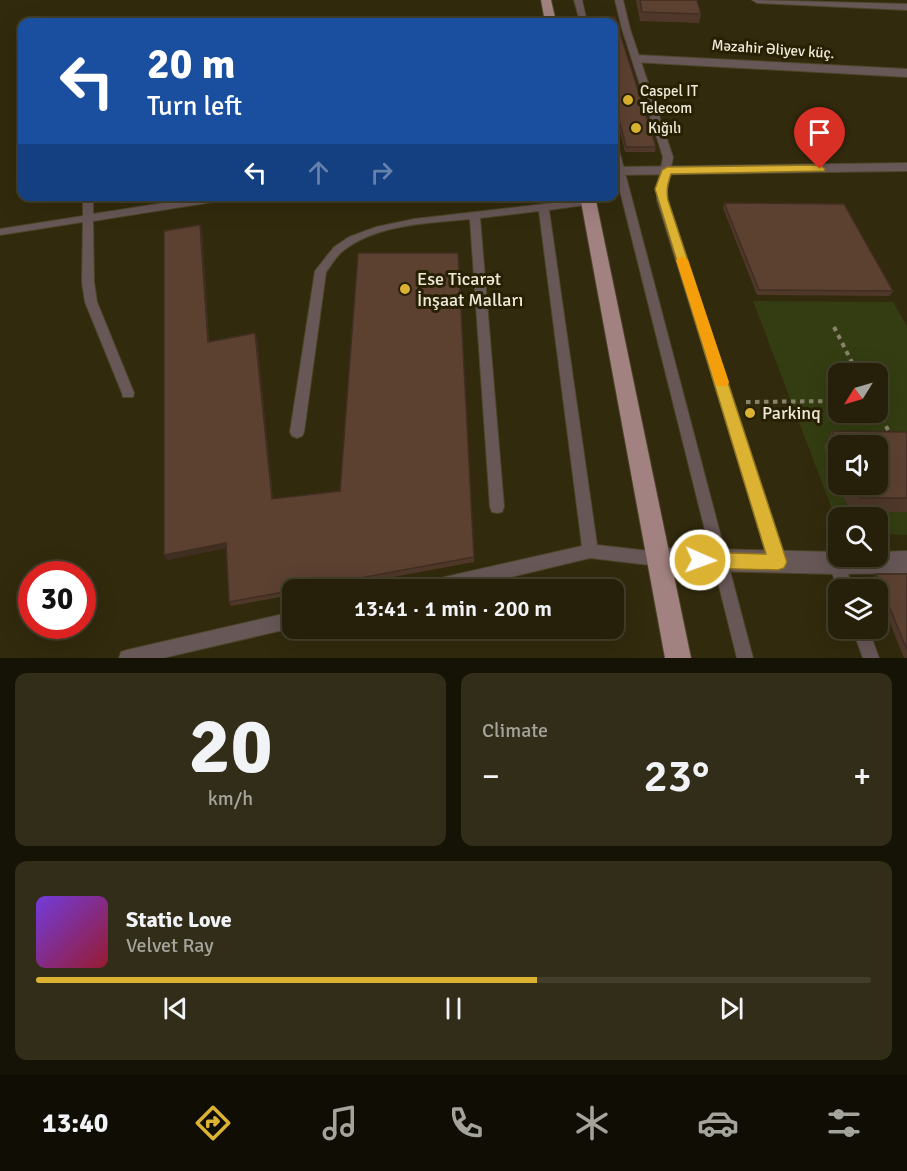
<!DOCTYPE html>
<meta charset="utf-8">
<style>
:root{--surface:#26200a;--page:#322d18;--text:#f1f3f6;--muted:#a4a39c;--line:#423e2b;--accent:#dcb233}
body{margin:0;font-family:Signika,sans-serif;background:var(--page);color:var(--text);height:100vh;display:flex;flex-direction:column;font-size:22px;white-space:nowrap}
*{box-sizing:border-box;margin:0}
p{font-size:20px;color:var(--muted)}
.icon{flex:none;width:33px;height:33px;fill:none;stroke:currentColor;stroke-width:2;stroke-linecap:round;stroke-linejoin:round}
.map{position:relative;height:658px;overflow:hidden}
.sheet{display:flex;flex-direction:column;gap:15px;padding:15px;background:#151206;flex:1}
.sheet>*{flex:none}
.guide{position:absolute;left:18px;top:18px;width:600px;height:183px;border-radius:12px;box-shadow:0 6px 24px #0002,0 0 0 2px var(--line);background:#1a4fa0;color:#fff;overflow:hidden}
.needle{width:39px;rotate:233deg}
.controls{position:absolute;left:828px;top:363px;display:grid;gap:12px}
.controls a{display:grid;place-items:center;width:60px;height:60px;border-radius:12px;background:var(--surface);box-shadow:0 6px 24px #0002,0 0 0 2px var(--line);font-size:30px}
.speed{position:absolute;left:18px;top:561px;display:flex;gap:12px;font-size:30px;font-weight:700;text-align:center}
.speed>*{display:grid;place-content:center;width:78px;height:78px;border-radius:50%;background:var(--surface);box-shadow:0 6px 24px #0002,0 0 0 2px var(--line);line-height:1}
.speed .limit{border:9px solid #d22;background:#fff;color:#111}
.pin{position:absolute;display:grid;place-items:center;width:51px;height:51px;color:#fff;margin:-62px -26px;border-radius:50% 50% 50% 0;rotate:-45deg;box-shadow:0 0 6px #0007}
.pin .icon{rotate:45deg}
.me{position:absolute;width:66px;margin:-33px;rotate:92deg;stroke-linejoin:round;filter:drop-shadow(0 0 4px #0008)}
.turn{display:flex;align-items:center;gap:21px;height:126px;padding:0 30px;font-size:27px}
.turn .icon{width:78px;height:78px;stroke-width:2.5}
.turn b{display:block;font-size:42px;line-height:51px}
.lanes{display:flex;align-items:center;height:57px;padding:0 30px;background:#0003;justify-content:center;gap:30px;direction:ltr}
.lanes .off{opacity:.35}
.big{font-size:45px;font-weight:600;line-height:1.1}
.sheet .tile{flex:1;display:flex;flex-direction:column;justify-content:center;gap:9px;min-width:0;padding:0 21px;border-radius:12px;background:var(--page)}
.sheet .dial{align-items:center;gap:0}
.dial b{font-size:78px;line-height:1}
.song{display:flex;align-items:center;gap:18px}
.cover{width:72px;height:72px;border-radius:9px;background:linear-gradient(135deg,hsl(260 70% 55%),hsl(350 70% 35%))}
.played{height:6px;border-radius:3px;background:linear-gradient(90deg,var(--accent) 60%,var(--line) 60%)}
.keys{display:flex;justify-content:space-around;direction:ltr}
.heat{display:flex;justify-content:space-between;align-items:center;font-size:33px;direction:ltr}
.sheet .tiles{flex:1;display:grid;gap:15px;grid-template-columns:1fr 1fr}
.tile:last-child{grid-column:span 2}
.trip{position:absolute;left:282px;top:579px;width:342px;height:60px;border-radius:12px;background:var(--surface);box-shadow:0 6px 24px #0002,0 0 0 2px var(--line);font-weight:600;line-height:60px;text-align:center}
.menu{display:flex;height:96px;justify-content:space-around;align-items:center;background:#0f0d04;color:var(--muted)}
.menu .icon{width:42px;height:42px}
.menu .current{color:var(--accent)}
.menu b{font-size:27px;color:var(--text)}
.map>svg:first-child{display:block}
.green{fill:#333d11;fill-rule:evenodd}
.lines{fill:none;stroke-linecap:round;stroke-linejoin:round}
.lane-casing{stroke:#4c4529;stroke-width:2}
.street-casing{stroke:#4c4529;stroke-width:2}
.primary-casing{stroke:#4c4529;stroke-width:2}
.path{stroke:#89836b;stroke-width:4;stroke-dasharray:4.5 4.5;stroke-linecap:butt}
.lane{fill:#675756;fill-rule:evenodd}
.street{fill:#675756;fill-rule:evenodd}
.primary{fill:#a28280;fill-rule:evenodd}
.wall{fill:#4f382a}
.shaded-wall{fill:#402e22}
.building{fill:#5c4131;stroke:#402e22;stroke-width:1.5}
.route{fill:#dcb233;stroke:#8f7421;stroke-width:1.5}
.slow{fill:#f59e0b}
.poi-dot{fill:#dcb233;stroke:#282003;stroke-width:2}
.labels{text-anchor:middle;stroke-width:6;stroke-linejoin:round;paint-order:stroke}
.far-street-label{font-size:15px;fill:#eee9d8;stroke:#282003}
.far-poi-label{font-size:15px;fill:#eee9d8;stroke:#282003;text-anchor:start}
.poi-label{font-size:18px;fill:#eee9d8;stroke:#282003;text-anchor:start}
</style>
<div class="map">
<svg width="907" height="658" viewBox="0 0 907 658">
<rect width="100%" height="100%" fill="#322a0d"/>
<path class="green" d="M753 301 893 302 907 326V535L878 534V518H838V525ZM838 374H878V412H838ZM838 446H878V484H838Z"/>
<g class="lines">
<defs>
<path id="lane" d="M574 0H582L587 22H580Z
M615 0H623L630 29 673 157 667 189V200L786 562 783 567 778 569 773 567 770 562 657 200V189L663 157 622 29Z
M614 147 619 150 753 658H737L614 167Z
M83 196H93V214L209 196H237L232 199 93 221 94 282 97 302 134 393 133 397H123L122 393 85 302 82 282 83 222 0 235V229L83 216Z
M588 199 592 200V204L549 210 597 545 658 552 663 554 666 559 663 564 658 566 590 558 457 590H415L417 585 423 582 582 546 539 211 480 218 504 507 502 512 497 513 492 512 490 507 470 219C429 223 378 224 344 250 337 255 332 264 326 272L304 432 302 436 297 438 292 436 290 432 315 271 334 247 349 237 376 227 414 219Z
M837 556 842 558 854 590H838V591L829 563 832 558Z
M292 612V628L163 658H119L121 652 127 650Z
M852 628H868L879 658H863Z"/>
<path id="street" d="M752 0 907 4V10L757 3Z
M637 55 907 69V77L633 62V56Z
M907 163V171L614 175V167Z
M658 548 838 552V556H878V552L907 551V573L837 574 658 570 650 567 646 559 650 551Z"/>
<path id="primary" d="M541 0H551L556 22H545Z
M580 196H595L691 658H665Z"/>
</defs>
<use href="#lane" class="lane-casing"/>
<use href="#street" class="street-casing"/>
<use href="#primary" class="primary-casing"/>
<path class="path" d="M834 327 858 374
M746 402 838 401
M878 410 891 436"/>
<use href="#lane" class="lane"/>
<use href="#street" class="street"/>
<use href="#primary" class="primary"/>
</g>
<path class="wall" d="M636 0H697L701 14 699 23 640 21Z
M591 17H615L656 147 655 152H625L614 108V22H591Z
M724 203 893 291 890 296 757 295 723 208Z
M202 230 209 341 257 339 273 499 474 557V562L323 590H292V595L231 606 229 602 226 548 167 560Z
M832 431 907 432V512H850L839 484H878L838 446V484L824 446Z
M876 574H907V658H904L878 593V590H876L872 579Z"/>
<path class="shaded-wall" d="M200 225 202 230 209 347 208 342Z
M255 333 257 339 273 504 272 499Z
M226 543 228 548 167 560 164 555Z"/>
<path class="building" d="M640 0H697L701 14 642 12Z
M591 17H615L656 147H626L614 100V22H593Z
M724 203 844 204 893 291 759 290Z
M200 225 208 342 255 333 272 499 340 491 358 253H458L474 557 229 602 226 543 164 555V231Z
M832 431 907 432V498H860L854 484H878V446H838Z
M876 574H907V650Z"/>
<path class="route" d="M820 165 825 169 824 171 671 174C668 183 666 189 668 200L787 562 784 568 778 570 700 568 693 566 691 560 693 554 700 552 766 554 655 189 662 170 667 167Z"/>
<path class="slow" d="M682 256 688 260 729 382 727 386H717L715 382 676 260Z"/>
<g class="poi-dot">
<circle cx="628" cy="100" r="6"/>
<circle cx="636" cy="128" r="6"/>
<circle cx="405" cy="289" r="6"/>
<circle cx="750" cy="413" r="6"/>
</g>
<g class="labels">
<g class="far-street-label">
<text transform="translate(773 49) rotate(4)" y="5">Məzahir Əliyev küç.</text>
</g>
<g class="far-poi-label">
<text x="640" y="96">Caspel IT<tspan x="640" dy="17">Telecom</tspan></text>
<text x="648" y="133">Kığılı</text>
</g>
<g class="poi-label">
<text x="417" y="285">Ese Ticarət<tspan x="417" dy="21">İnşaat Malları</tspan></text>
<text x="762" y="419">Parkinq</text>
</g>
</g>
</svg>
<div class="controls">
<a><svg class="needle" viewBox="-14 -14 28 28"><path d="M0-13l5 13h-10z" fill="#e53935"/><path d="M0 13l5-13h-10z" fill="#a4a39c"/></svg></a>
<a><svg class="icon" aria-label="sound" viewBox="0 0 24 24"><path d="M4 9h4l5-4v14l-5-4H4zM17 9q2 3 0 6"/></svg></a>
<a><svg class="icon" aria-label="search" viewBox="0 0 24 24"><circle cx="10" cy="10" r="6"/><path d="M15 15l6 6"/></svg></a>
<a><svg class="icon" aria-label="layers" viewBox="0 0 24 24"><path d="M12 4l9 5-9 5-9-5zM3 14l9 5 9-5"/></svg></a>
</div>
<div class="speed"><div class="limit">30</div></div>
<div class="pin" style="left:820px;top:169px;background:#d93025"><svg class="icon" aria-label="arrive" viewBox="0 0 24 24"><path d="M6 21V4h12l-3 4 3 4H6"/></svg></div>
<svg class="me" style="left:700px;top:560px" viewBox="-20 -20 40 40"><circle r="17" fill="#dcb233" stroke="#fff" stroke-width="3"/><path d="M0-11L8 9 0 5-8 9z" fill="#fff"/></svg>
<div class="trip">13:41 · 1 min · 200 m</div>
<div class="guide">
<div class="turn"><svg class="icon" aria-label="left" viewBox="0 0 24 24"><path d="M17 20v-9H6M10 6l-5 5 5 5"/></svg><div><b>20 m</b>Turn left</div></div>
<div class="lanes"><svg class="icon" aria-label="left" viewBox="0 0 24 24"><path d="M17 20v-9H6M10 6l-5 5 5 5"/></svg><svg class="icon off" aria-label="ahead" viewBox="0 0 24 24"><path d="M12 20V5M6 11l6-6 6 6"/></svg><svg class="icon off" aria-label="right" viewBox="0 0 24 24"><path d="M7 20v-9h11M14 6l5 5-5 5"/></svg></div>
</div>
</div>
<section class="sheet">
<div class="tiles">
<div class="tile dial"><b>20</b><p>km/h</p></div>
<div class="tile"><p>Climate</p>
<div class="heat"><a>−</a><b class="big">23°</b><a>+</a></div>
</div>
<div class="tile">
<div class="song"><i class="cover"></i><div><b>Static Love</b><p>Velvet Ray</p></div></div>
<div class="played"></div>
<div class="keys"><svg class="icon" aria-label="previous" viewBox="0 0 24 24"><path d="M18 5L8 12l10 7zM5 5v14"/></svg><svg class="icon" aria-label="pause" viewBox="0 0 24 24"><path d="M8 5v14M16 5v14"/></svg><svg class="icon" aria-label="next" viewBox="0 0 24 24"><path d="M6 5l10 7-10 7zM19 5v14"/></svg></div>
</div>
</div>
</section>
<nav class="menu">
<b>13:40</b>
<svg class="icon current" aria-label="directions" viewBox="0 0 24 24"><path d="M12 3l9 9-9 9-9-9zM9 14v-3h6M13 9l2 2-2 2"/></svg>
<svg class="icon" aria-label="music" viewBox="0 0 24 24"><path d="M9 18V5l10-2v13"/><circle cx="6" cy="18" r="3"/><circle cx="16" cy="16" r="3"/></svg>
<svg class="icon" aria-label="phone" viewBox="0 0 24 24"><path d="M5 4h4l2 5-3 2q2 4 5 5l2-3 5 2v4C11 20 4 13 5 4z"/></svg>
<svg class="icon" aria-label="climate" viewBox="0 0 24 24"><path d="M12 3v18M4 7l16 10M4 17L20 7"/></svg>
<svg class="icon" aria-label="car" viewBox="0 0 24 24"><path d="M5 17H2v-5l4-1 3-4h7l3 4 3 1v5h-3M9 17h6M6 11h13"/><circle cx="7" cy="17" r="2"/><circle cx="17" cy="17" r="2"/></svg>
<svg class="icon" aria-label="filters" viewBox="0 0 24 24"><path d="M4 7h16M4 17h16"/><circle cx="9" cy="7" r="2"/><circle cx="15" cy="17" r="2"/></svg>
</nav>
